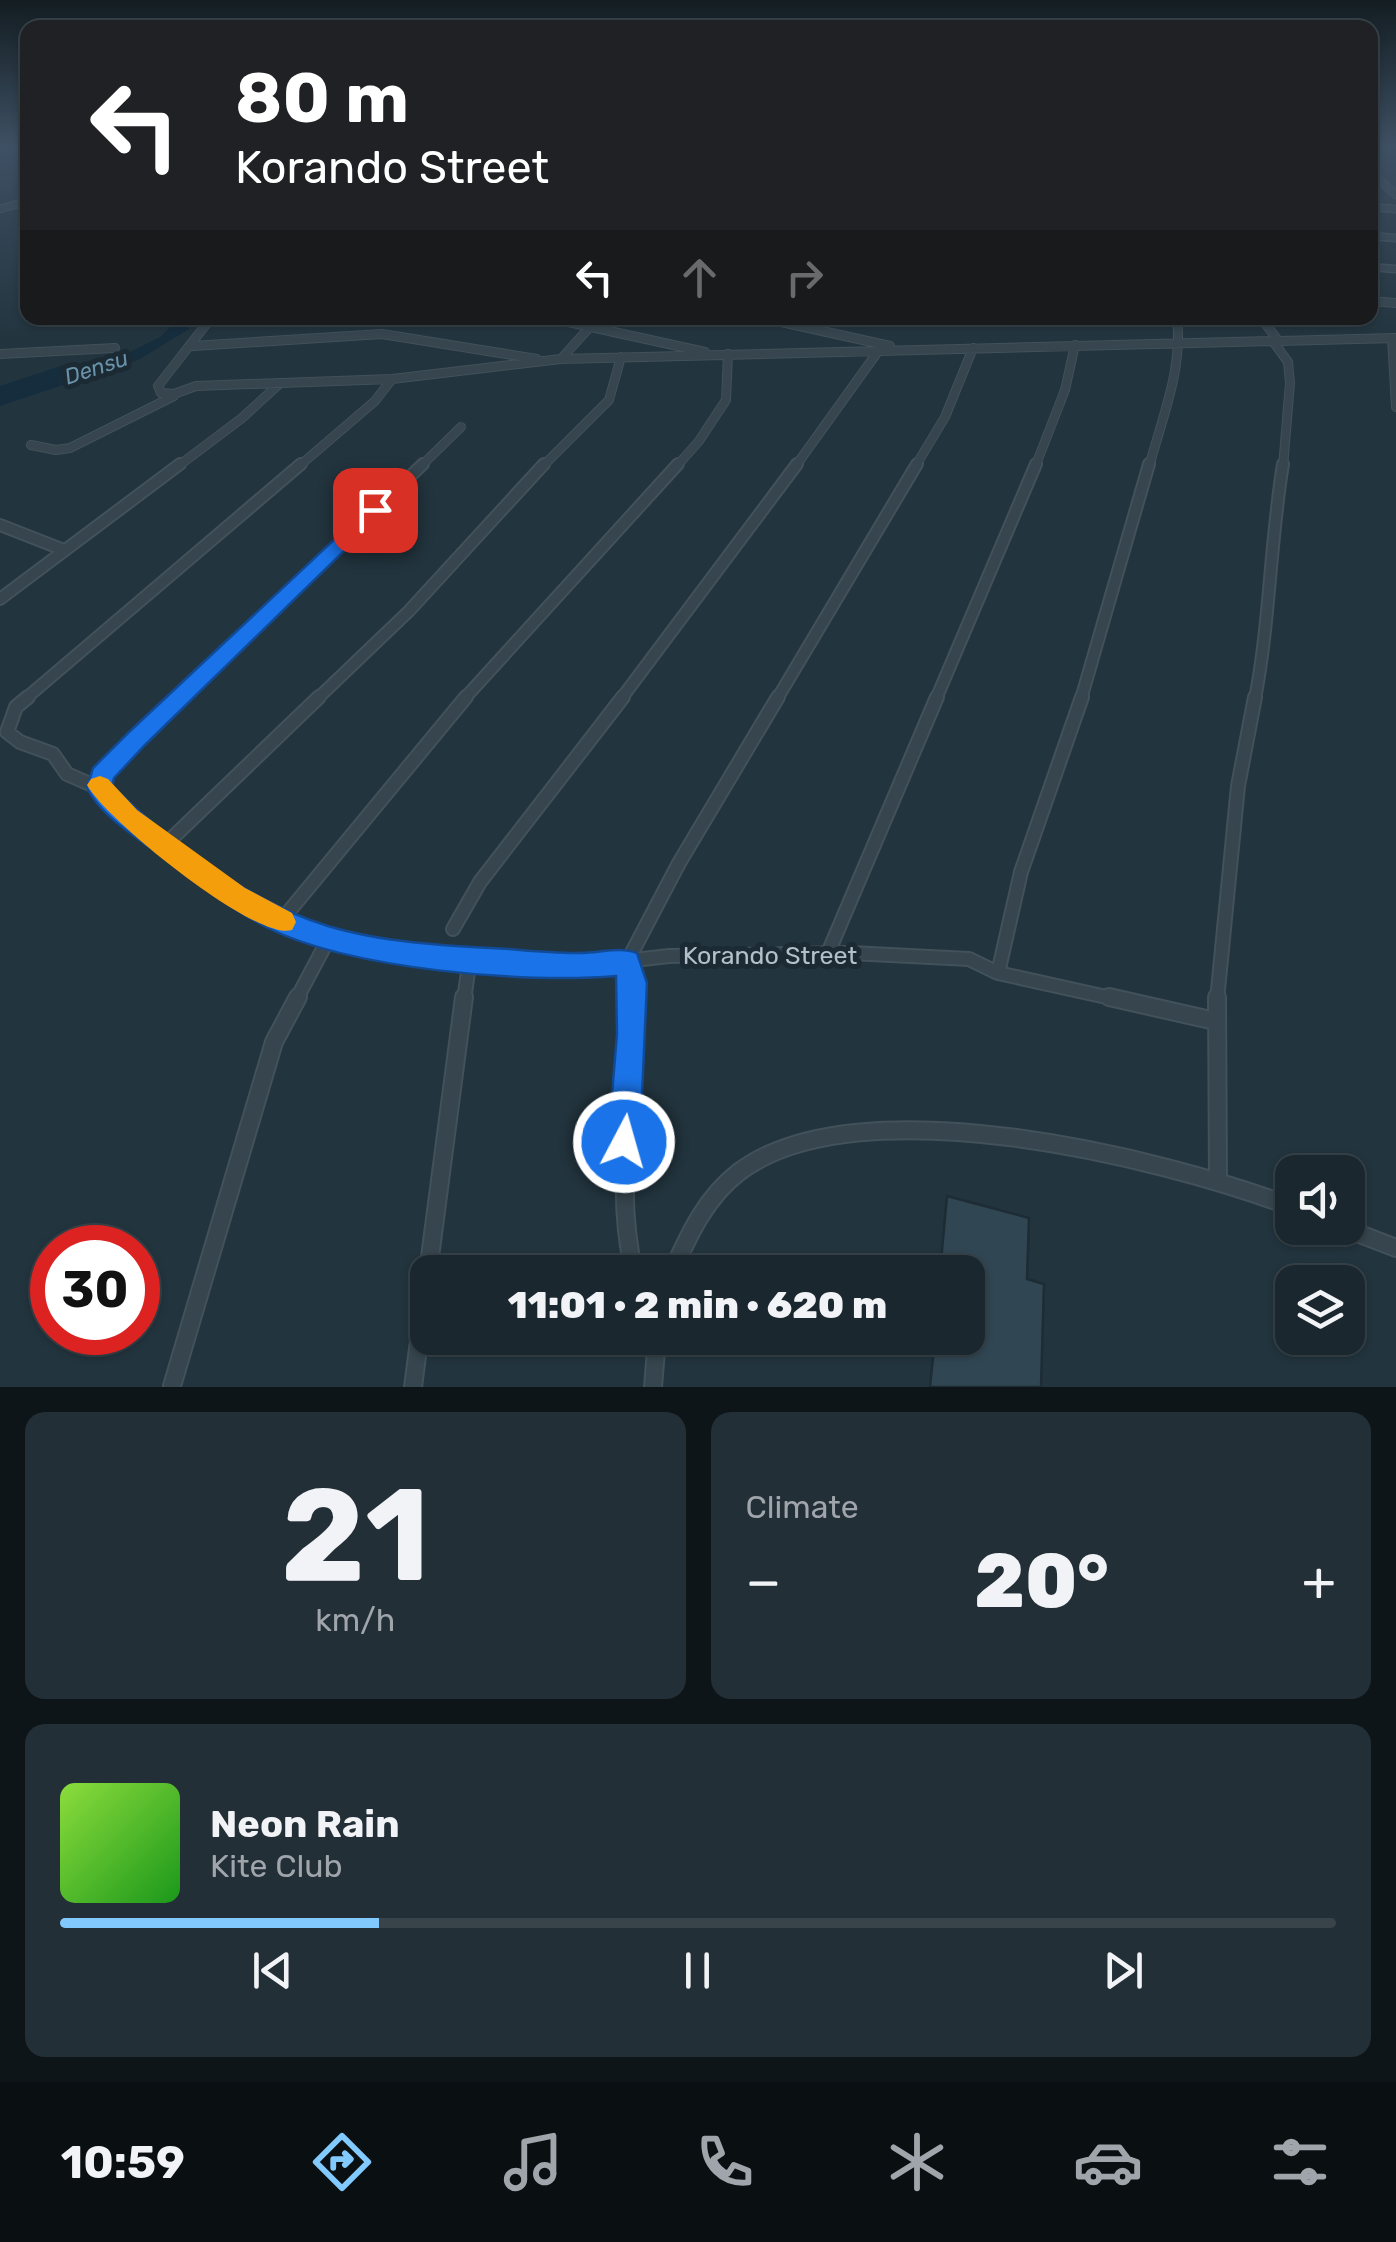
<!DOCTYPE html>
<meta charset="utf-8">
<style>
:root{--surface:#1a272e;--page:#232f36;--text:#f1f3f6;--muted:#9fa5aa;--line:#38444a;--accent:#82cafe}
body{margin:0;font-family:Rubik,sans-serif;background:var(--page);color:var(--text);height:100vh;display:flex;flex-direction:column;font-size:38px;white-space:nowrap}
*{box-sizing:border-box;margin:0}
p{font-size:32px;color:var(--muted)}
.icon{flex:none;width:55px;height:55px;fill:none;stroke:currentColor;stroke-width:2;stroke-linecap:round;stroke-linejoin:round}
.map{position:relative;height:1387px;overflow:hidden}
.panel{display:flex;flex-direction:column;gap:25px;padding:25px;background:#0e1519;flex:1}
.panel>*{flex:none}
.guide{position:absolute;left:20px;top:20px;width:1358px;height:305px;border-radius:20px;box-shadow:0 2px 8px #0004,0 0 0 2px var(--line);background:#202124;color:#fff;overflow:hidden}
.fabs{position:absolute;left:1275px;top:1155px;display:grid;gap:20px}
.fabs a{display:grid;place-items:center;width:90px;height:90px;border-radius:20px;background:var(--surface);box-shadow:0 2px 8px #0004,0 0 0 2px var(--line);font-size:50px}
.speed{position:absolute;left:30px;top:1225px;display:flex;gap:20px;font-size:50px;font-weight:700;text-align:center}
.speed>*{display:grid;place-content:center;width:130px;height:130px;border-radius:50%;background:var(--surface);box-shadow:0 2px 8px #0004,0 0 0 2px var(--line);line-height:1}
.speed .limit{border:15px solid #d22;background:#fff;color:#111}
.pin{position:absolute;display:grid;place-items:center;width:85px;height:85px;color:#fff;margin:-42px;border-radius:20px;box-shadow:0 5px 15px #0006}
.me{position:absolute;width:110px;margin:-55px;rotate:6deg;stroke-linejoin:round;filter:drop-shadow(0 0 8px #0008)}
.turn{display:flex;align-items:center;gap:35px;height:210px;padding:0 50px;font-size:45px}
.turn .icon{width:130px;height:130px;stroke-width:2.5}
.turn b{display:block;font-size:70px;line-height:85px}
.lanes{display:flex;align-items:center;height:95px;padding:0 50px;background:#0003;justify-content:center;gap:50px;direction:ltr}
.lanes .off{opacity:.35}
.big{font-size:75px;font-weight:800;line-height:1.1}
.panel .card{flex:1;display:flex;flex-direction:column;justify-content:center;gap:15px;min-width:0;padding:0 35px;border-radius:20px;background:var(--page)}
.panel .dial{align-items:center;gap:0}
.dial b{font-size:130px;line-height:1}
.song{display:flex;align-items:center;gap:30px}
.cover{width:120px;height:120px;border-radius:15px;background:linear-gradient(135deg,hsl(90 70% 55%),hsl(120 70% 35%))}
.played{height:10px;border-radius:5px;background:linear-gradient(90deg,var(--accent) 25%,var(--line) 25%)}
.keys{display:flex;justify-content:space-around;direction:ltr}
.heat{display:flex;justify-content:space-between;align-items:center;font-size:55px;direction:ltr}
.panel .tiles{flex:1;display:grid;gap:25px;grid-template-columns:1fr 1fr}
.card:last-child{grid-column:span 2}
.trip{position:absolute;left:410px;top:1255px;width:575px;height:100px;border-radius:20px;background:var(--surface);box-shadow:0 2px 8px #0004,0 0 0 2px var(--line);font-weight:800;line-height:100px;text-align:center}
.tab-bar{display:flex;height:160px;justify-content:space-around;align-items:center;background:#0a1012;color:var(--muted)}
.tab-bar .icon{width:70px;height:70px}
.tab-bar .current{color:var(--accent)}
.tab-bar b{font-size:45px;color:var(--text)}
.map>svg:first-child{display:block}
.water{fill:#152d3d}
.building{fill:#314653;stroke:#1d2c35;stroke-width:2.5}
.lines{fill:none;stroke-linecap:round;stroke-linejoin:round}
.street-far4-casing{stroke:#42515a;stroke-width:9}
.street-far3-casing{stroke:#42515a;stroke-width:10}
.street-far2-casing{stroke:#42515a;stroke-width:14}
.street-far1-casing{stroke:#42515a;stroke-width:16}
.street-casing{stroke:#42515a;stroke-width:20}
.street-far4{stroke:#36454e;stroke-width:6}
.street-far3{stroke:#36454e;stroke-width:8}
.street-far2{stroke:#36454e;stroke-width:10}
.street-far1{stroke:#36454e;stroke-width:12}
.street{stroke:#36454e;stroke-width:16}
.route{fill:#1a73e8;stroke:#114b97;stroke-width:2.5}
.slow{fill:#f59e0b}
.labels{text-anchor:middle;stroke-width:10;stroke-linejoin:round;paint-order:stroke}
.far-water-label{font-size:22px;font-style:italic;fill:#6992ab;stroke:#1b2a33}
.street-label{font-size:25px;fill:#b2c0ca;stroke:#1b2a33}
</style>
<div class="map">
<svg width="1396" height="1387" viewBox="0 0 1396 1387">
<rect width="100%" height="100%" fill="#22343e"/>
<path class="water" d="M153 318H186L189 329 138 360 0 406V386L61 366 112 361 160 337 171 326Z"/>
<path class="building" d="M947 1196 1029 1218 1027 1279 1044 1284 1041 1387H930L935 1338H968V1272H940Z"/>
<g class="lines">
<defs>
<path id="street-far4" d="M1370 171 1396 195
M1370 207 1396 209
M0 209 28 201
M1370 236 1396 238
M1370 267 1396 269"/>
<path id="street-far3" d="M1370 301 1396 303
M211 318 158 386 161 393 174 394 196 386 392 379 561 359 1396 338
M550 318 705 352
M763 318 890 346
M1002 318 1016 319
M1233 318 1264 322 1277 339
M1392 338 1396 407
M1272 340 1288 362 1290 383 1283 467
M193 346 382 334 537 359
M0 354 115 348
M561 359 598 318
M31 445 56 450 70 448 174 396
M177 467 242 418 278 385
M298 467 375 401 392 379
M420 467 461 427
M542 467 609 400 621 357
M676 467 699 441 726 400 728 354
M795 467 879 350
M915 467 945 417 973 348
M1035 467 1065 390 1075 345
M1149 467C1162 418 1183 369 1177 318"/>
<path id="street-far2" d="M0 525 64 550
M0 599 180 464
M25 699 301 464
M180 699 423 464
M317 699 409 611 544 464
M464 699 678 464
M621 699 797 464
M777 699 917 464
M936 699 1036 464
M1081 699 1149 464
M1255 699C1270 621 1270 543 1283 464"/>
<path id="street-far1" d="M28 697 16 707 7 732 20 742 53 754 67 774 99 788
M183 697 102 775 99 788 128 817 235 896 281 921 368 947 581 966 669 956 851 953 969 959 998 973 1120 1000
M165 845 319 697
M281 921 466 697
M453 929 480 882 623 697
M828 953 937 697
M998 973 1021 872 1082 697
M296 1000 329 938
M464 1000 470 958
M633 1000 627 962 679 863 778 697
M1217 1000 1238 786 1255 697"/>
<path id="street" d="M632 997C639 1093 611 1175 634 1272
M1109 997 1215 1021
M1217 997 1218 1180
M1344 1228 1396 1248
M672 1272C689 1235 705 1198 739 1172 858 1082 1163 1158 1292 1207
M172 1386 274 1042 298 997
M413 1387 464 997
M653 1387 657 1338"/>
</defs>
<use href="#street-far4" class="street-far4-casing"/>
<use href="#street-far3" class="street-far3-casing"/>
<use href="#street-far2" class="street-far2-casing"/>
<use href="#street-far1" class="street-far1-casing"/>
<use href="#street" class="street-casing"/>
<use href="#street-far4" class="street-far4"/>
<use href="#street-far3" class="street-far3"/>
<use href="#street-far2" class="street-far2"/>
<use href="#street-far1" class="street-far1"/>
<use href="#street" class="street"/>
</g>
<linearGradient id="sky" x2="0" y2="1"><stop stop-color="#131d22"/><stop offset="0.43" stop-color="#3e5063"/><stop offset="1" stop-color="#3e5063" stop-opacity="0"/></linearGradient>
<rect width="1396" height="340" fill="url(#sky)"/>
<path class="route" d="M375 505 385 510 382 514 145 745 114 778 112 786C167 841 252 903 328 926 384 943 450 946 509 949 532 951 554 953 577 953 597 954 618 946 637 953L647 983 640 1142 636 1154 624 1158 612 1154 608 1142 617 1034 616 976C524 984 351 969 268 928 229 908 195 881 160 855 135 836 102 817 87 788L93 768 128 733 369 507Z"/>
<path class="slow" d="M100 776 108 779 137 810 245 888 292 913 296 922 292 930C257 942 106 820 87 785L91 779Z"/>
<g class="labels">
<g class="far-water-label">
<text transform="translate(96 367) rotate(-18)" y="8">Densu</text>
</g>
<g class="street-label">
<text x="770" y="964">Korando Street</text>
</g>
</g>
</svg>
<div class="fabs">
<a><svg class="icon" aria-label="sound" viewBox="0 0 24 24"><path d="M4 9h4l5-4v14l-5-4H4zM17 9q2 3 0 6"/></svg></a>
<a><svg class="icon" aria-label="layers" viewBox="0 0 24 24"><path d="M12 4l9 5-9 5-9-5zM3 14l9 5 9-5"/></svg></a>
</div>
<div class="speed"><div class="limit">30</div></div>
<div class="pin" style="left:375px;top:510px;background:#d93025"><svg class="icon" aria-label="arrive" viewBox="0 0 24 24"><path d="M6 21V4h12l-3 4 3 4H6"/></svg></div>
<svg class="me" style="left:624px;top:1142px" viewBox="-20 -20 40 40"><circle r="17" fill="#1a73e8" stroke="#fff" stroke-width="3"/><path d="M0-11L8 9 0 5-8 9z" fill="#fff"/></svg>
<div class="trip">11:01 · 2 min · 620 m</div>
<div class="guide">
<div class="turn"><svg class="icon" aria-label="left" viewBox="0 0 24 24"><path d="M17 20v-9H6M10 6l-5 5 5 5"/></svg><div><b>80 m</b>Korando Street</div></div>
<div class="lanes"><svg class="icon" aria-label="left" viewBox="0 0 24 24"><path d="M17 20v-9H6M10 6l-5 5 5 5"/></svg><svg class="icon off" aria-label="ahead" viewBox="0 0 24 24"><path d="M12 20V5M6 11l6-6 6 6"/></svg><svg class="icon off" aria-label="right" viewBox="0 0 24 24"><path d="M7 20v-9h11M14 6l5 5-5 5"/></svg></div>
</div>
</div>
<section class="panel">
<div class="tiles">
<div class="card dial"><b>21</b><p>km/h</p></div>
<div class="card"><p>Climate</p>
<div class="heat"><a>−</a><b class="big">20°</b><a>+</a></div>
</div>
<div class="card">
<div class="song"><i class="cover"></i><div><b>Neon Rain</b><p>Kite Club</p></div></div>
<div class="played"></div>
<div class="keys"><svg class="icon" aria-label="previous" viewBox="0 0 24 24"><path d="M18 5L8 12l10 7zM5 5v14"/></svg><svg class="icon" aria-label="pause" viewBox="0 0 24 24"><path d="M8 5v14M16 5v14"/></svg><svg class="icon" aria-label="next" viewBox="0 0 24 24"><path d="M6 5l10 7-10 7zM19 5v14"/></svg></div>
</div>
</div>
</section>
<nav class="tab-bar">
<b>10:59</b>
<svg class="icon current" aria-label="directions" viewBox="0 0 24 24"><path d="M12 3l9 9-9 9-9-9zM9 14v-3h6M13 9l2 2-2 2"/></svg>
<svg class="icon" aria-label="music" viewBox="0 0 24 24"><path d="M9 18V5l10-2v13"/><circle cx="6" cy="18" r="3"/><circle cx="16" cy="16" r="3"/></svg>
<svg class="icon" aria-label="phone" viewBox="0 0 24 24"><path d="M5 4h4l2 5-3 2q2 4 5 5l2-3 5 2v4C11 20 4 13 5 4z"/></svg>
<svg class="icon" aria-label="climate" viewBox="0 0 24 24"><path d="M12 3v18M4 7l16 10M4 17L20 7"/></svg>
<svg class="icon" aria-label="car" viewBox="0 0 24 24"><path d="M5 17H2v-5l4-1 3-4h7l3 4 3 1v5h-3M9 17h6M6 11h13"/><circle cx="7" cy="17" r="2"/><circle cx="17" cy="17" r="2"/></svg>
<svg class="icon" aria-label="filters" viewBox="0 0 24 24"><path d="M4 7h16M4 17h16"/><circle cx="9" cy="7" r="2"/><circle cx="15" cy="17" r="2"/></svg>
</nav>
